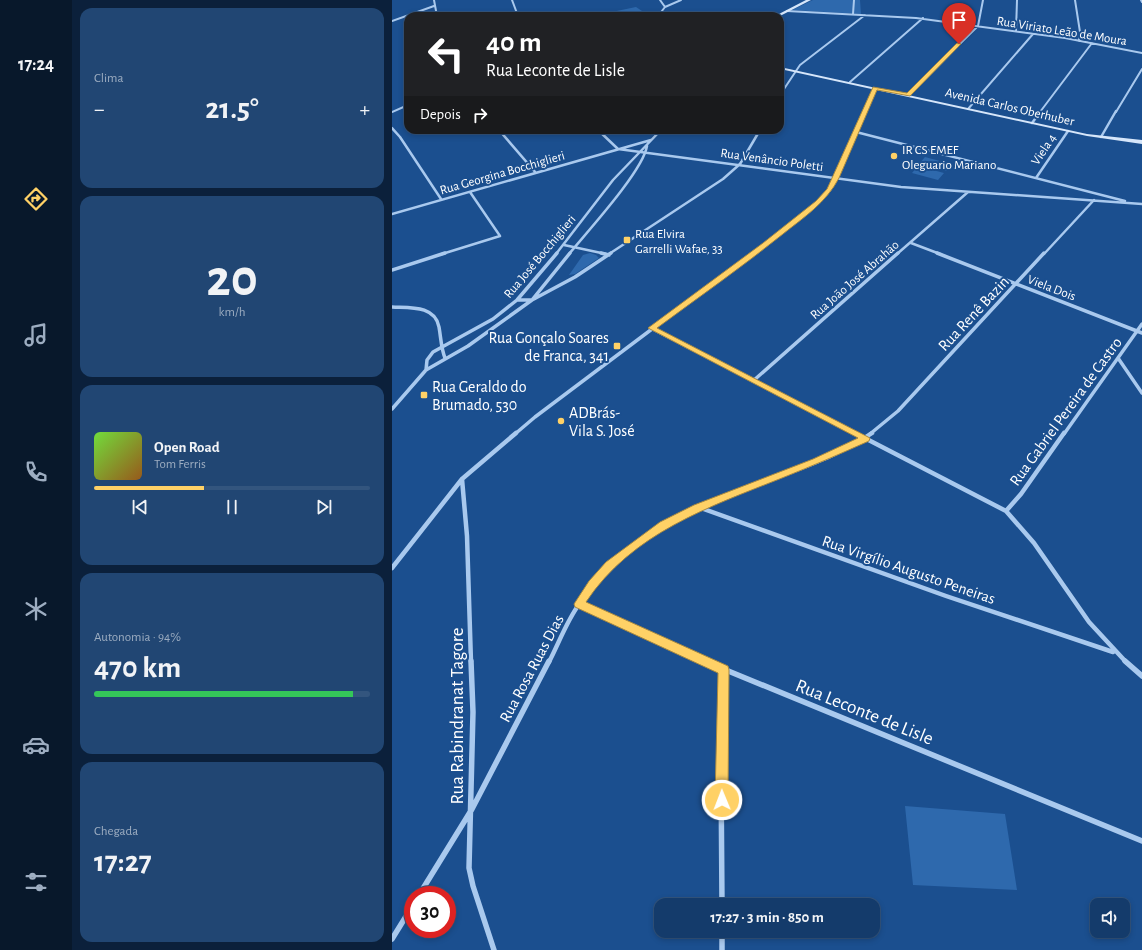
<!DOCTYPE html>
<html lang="pt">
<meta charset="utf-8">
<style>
:root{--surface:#143b6b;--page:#214673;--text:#f1f3f6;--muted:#9dadc1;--line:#33557e;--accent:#ffd166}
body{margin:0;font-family:"Alegreya Sans",sans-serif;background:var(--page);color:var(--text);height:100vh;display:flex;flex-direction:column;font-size:15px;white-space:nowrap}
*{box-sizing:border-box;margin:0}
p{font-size:13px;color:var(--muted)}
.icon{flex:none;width:22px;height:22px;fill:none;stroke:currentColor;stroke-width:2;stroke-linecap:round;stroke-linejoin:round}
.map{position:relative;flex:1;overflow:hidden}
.panel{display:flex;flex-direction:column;gap:8px;padding:8px;background:#0b203b;width:320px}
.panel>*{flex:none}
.top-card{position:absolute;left:12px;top:12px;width:380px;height:122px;border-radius:12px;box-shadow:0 2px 6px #0003,0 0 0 1px var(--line);background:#202124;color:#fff;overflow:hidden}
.fabs{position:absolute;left:698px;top:898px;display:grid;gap:8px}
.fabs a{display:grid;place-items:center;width:40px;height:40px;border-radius:8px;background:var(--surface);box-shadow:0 2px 6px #0003,0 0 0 1px var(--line);font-size:20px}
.speed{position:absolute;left:12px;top:886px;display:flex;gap:8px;font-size:20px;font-weight:700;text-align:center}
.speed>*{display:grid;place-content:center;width:52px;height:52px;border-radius:50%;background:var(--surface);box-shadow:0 2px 6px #0003,0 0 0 1px var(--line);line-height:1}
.speed .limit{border:6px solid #d22;background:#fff;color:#111}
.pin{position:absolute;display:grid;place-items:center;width:34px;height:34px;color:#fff;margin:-41px -17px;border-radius:50% 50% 50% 0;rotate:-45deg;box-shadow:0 0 4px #0007}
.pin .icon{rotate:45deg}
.me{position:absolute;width:44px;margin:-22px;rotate:359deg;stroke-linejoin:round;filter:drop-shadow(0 0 3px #0008)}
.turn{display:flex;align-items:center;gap:14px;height:84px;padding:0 16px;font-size:18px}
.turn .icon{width:52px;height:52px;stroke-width:2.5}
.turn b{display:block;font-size:28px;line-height:34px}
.then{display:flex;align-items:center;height:38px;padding:0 16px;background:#0003;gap:8px;font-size:15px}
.big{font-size:30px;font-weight:700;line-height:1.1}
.panel .tile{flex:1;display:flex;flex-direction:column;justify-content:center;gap:6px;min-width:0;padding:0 14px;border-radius:12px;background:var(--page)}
.panel .dial{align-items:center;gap:0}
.dial b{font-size:52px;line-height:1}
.song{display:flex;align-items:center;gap:12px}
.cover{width:48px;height:48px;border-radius:6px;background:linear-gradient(135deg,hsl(100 70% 55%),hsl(30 70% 35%))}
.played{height:4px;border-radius:2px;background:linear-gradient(90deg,var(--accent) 40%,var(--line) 40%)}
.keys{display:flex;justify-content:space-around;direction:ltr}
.heat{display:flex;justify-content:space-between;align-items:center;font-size:22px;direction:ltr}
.charge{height:6px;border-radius:3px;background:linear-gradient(90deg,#34c759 94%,var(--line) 0)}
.trip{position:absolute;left:262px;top:898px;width:226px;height:40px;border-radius:12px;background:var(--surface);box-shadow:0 2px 6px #0003,0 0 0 1px var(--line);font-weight:700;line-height:40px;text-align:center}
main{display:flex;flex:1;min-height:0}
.tab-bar{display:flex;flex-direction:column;width:72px;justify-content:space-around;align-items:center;background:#08182b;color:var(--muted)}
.tab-bar .icon{width:28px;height:28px}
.tab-bar .current{color:var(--accent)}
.tab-bar b{font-size:18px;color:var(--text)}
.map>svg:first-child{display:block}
.green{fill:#2e69ad}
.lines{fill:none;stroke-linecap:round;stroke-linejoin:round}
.street-far4{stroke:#a9c9ee;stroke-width:2}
.street-far3{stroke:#a9c9ee;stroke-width:2.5}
.street-far2{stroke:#a9c9ee;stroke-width:3.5}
.street-far1{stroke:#a9c9ee;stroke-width:4.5}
.street{stroke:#a9c9ee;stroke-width:5.5}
.secondary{fill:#d6e6fa;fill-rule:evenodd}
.route{fill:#ffd166;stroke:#a68842}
.poi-dot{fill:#ffd166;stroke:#1b4f8f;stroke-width:1.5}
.labels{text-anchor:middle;stroke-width:4;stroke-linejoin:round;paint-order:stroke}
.far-street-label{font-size:13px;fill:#fff;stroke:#1b4f8f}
.far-poi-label{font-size:13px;fill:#fff;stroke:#1b4f8f;text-anchor:start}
.street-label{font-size:16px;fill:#fff;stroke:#1b4f8f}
.poi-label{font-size:16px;fill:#fff;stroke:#1b4f8f;text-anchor:start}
.near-street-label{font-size:19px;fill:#fff;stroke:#1b4f8f}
</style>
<main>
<nav class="tab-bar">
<b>17:24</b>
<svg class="icon current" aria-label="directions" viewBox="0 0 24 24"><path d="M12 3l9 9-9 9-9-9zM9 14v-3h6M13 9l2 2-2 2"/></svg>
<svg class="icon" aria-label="music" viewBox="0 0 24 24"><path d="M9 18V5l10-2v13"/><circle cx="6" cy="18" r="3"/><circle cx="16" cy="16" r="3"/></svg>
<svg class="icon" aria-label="phone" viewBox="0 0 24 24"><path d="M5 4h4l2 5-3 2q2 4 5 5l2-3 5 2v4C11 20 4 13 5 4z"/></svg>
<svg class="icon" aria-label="climate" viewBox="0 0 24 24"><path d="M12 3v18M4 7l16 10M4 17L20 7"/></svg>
<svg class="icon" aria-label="car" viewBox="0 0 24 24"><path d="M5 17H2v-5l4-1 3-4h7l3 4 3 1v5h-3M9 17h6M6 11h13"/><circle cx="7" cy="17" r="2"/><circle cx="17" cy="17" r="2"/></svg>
<svg class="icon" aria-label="filters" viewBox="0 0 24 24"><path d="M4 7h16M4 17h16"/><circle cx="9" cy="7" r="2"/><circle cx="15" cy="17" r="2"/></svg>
</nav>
<section class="panel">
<div class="tile"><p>Clima</p>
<div class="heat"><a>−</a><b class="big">21.5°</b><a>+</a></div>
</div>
<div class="tile dial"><b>20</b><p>km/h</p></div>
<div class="tile">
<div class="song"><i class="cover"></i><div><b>Open Road</b><p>Tom Ferris</p></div></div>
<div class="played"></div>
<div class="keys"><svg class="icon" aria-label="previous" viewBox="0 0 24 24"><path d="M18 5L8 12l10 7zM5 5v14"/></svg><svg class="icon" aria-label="pause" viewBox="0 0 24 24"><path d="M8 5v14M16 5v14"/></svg><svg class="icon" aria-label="next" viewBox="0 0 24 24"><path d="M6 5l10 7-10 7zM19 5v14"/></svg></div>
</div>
<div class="tile"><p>Autonomia · 94%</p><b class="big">470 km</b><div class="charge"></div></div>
<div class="tile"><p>Chegada</p><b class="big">17:27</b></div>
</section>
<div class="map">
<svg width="750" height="950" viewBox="0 0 750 950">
<rect width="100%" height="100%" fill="#1b4f8f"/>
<path class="green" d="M421 0H468L469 14 400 10Z
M244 7 256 15H205Z
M533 157 559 164 554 171 527 164Z
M526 166 552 173 546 180 520 173Z
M198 253 204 255 207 258 183 274 177 275 191 255Z
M513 806 613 814 625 890 521 885Z"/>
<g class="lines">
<path class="street-far4" d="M42 0 45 16
M120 0 126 16
M268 0 273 7
M683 0 688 32 687 41
M749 0 750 2
M395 11 524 18 673 38 750 53
M461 14 462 0
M266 16 273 7 289 0
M0 21 42 6
M624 31 625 0
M458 82 531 18
M388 95 408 65 473 15
M516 95 586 26 591 0
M576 109 641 34
M0 112 16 105
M472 112 483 88
M648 112 700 43
M724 112 750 69"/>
<path class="street-far3" d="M640 123 649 111
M0 128 8 137 49 199
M107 130 144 173
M206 130 226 149 509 187 750 204
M464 132 733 201
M709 137 724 111
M644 178 676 131
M0 214 259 140
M519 243 548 254
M172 245 214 254
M50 254 108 236 78 192
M164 254 221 180 269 130
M177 254C195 232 251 171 255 146
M217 254 331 179 348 164 368 130
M359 254 413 214 438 190 473 111
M505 254 576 192
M652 254 702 200"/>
<path class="street-far2" d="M209 253 217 255
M545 253 750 333
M0 270 53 253
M125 300H140L183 277 219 253
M0 307C17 308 43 305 47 327 49 338 49 348 53 358
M259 328 465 434
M726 358 750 393
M34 370 35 360 41 352 101 319 125 300 165 253
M361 381 506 253
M0 409 34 370 76 346 140 300 178 253
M123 434 143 417 361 253
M478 434 506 411 652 253
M672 434 750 324"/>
<path class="street-far1" d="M463 433 614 511 642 543 697 622 734 662
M70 479 75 536 79 662
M306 507 554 596 721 652
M614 511 629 494 672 433
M0 568 70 479 124 433
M187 604 314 662
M157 662C167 643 175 620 188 603 235 536 301 509 375 481 411 467 448 455 480 433"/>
<path class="street" d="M79 661 81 712 77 868 81 886 102 950
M312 661 750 841
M733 661 750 676
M27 895 80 809 157 661
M330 905 329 769 332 670
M330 931V950
M0 939 21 905"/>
<path class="secondary" d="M414 0H419L388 16H383Z
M388 67 695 134 750 140V144L695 136 388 69Z"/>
</g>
<path class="route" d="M565 43 569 44 518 96 485 90 447 178C434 203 411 218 391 234 350 267 307 297 265 328L478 438 477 441C448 454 420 466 390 478 317 507 240 533 194 602L336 666 337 670 336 800 334 805 330 806 325 805 323 800 326 673 183 607 182 604 197 581 214 562 268 522 302 505 421 459 466 438 256 328 371 243 424 201 435 189 440 178 481 87 515 93Z"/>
<g class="poi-dot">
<circle cx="502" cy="156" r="4"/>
<rect x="231" y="236" width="8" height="8" rx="2"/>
<rect x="221" y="342" width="8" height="8" rx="2"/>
<rect x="28" y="391" width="8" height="8" rx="2"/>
<circle cx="169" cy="421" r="4"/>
</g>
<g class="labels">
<g class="far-street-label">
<text transform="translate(670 30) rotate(9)" y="5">Rua Viriato Leão de Moura</text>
<text transform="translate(618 106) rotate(13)" y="5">Avenida Carlos Oberhuber</text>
<text transform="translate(651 149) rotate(-56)" y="5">Viela 4</text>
<text transform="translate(380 159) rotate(8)" y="5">Rua Venâncio Poletti</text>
<text transform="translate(110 172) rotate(-16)" y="5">Rua Georgina Bocchiglieri</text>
<text transform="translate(147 256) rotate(-50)" y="5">Rua José Bocchiglieri</text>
<text transform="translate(462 279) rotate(-41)" y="5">Rua João José Abrahão</text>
<text transform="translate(660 287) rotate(21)" y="5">Viela Dois</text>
</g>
<g class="far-poi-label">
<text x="510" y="154">IR CS EMEF<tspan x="510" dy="15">Oleguario Mariano</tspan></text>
<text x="243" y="238">Rua Elvira<tspan x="243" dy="15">Garrelli Wafae, 33</tspan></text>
</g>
<g class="street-label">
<text transform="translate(581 313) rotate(-47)" y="6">Rua Renê Bazin</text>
<text transform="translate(673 411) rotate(-54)" y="6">Rua Gabriel Pereira de Castro</text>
<text transform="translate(517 569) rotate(19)" y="6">Rua Virgílio Augusto Peneiras</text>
<text transform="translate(139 668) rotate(-62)" y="6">Rua Rosa Ruas Dias</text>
</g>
<g class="poi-label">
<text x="217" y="343" text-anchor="end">Rua Gonçalo Soares<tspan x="217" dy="18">de Franca, 341</tspan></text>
<text x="40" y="392">Rua Geraldo do<tspan x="40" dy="18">Brumado, 530</tspan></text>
<text x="177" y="418">ADBrás-<tspan x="177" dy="18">Vila S. José</tspan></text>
</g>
<g class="near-street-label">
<text transform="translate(473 711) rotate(22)" y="7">Rua Leconte de Lisle</text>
<text transform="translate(64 716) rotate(-90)" y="7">Rua Rabindranat Tagore</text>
</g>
</g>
</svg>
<div class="fabs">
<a><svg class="icon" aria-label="sound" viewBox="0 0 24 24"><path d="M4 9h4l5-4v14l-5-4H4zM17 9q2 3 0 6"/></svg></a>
</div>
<div class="speed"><div class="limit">30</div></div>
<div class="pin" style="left:567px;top:44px;background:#d93025"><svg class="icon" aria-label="arrive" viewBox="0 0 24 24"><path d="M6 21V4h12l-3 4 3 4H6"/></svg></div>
<svg class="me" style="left:330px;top:800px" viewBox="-20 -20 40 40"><circle r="17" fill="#ffd166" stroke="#fff" stroke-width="3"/><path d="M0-11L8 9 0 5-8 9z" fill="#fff"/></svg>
<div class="trip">17:27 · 3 min · 850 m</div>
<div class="top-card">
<div class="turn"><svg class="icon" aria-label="left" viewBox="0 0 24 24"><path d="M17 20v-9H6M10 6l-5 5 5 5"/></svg><div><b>40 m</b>Rua Leconte de Lisle</div></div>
<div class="then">Depois<svg class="icon" aria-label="right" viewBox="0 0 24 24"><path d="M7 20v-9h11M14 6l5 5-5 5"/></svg></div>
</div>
</div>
</main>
